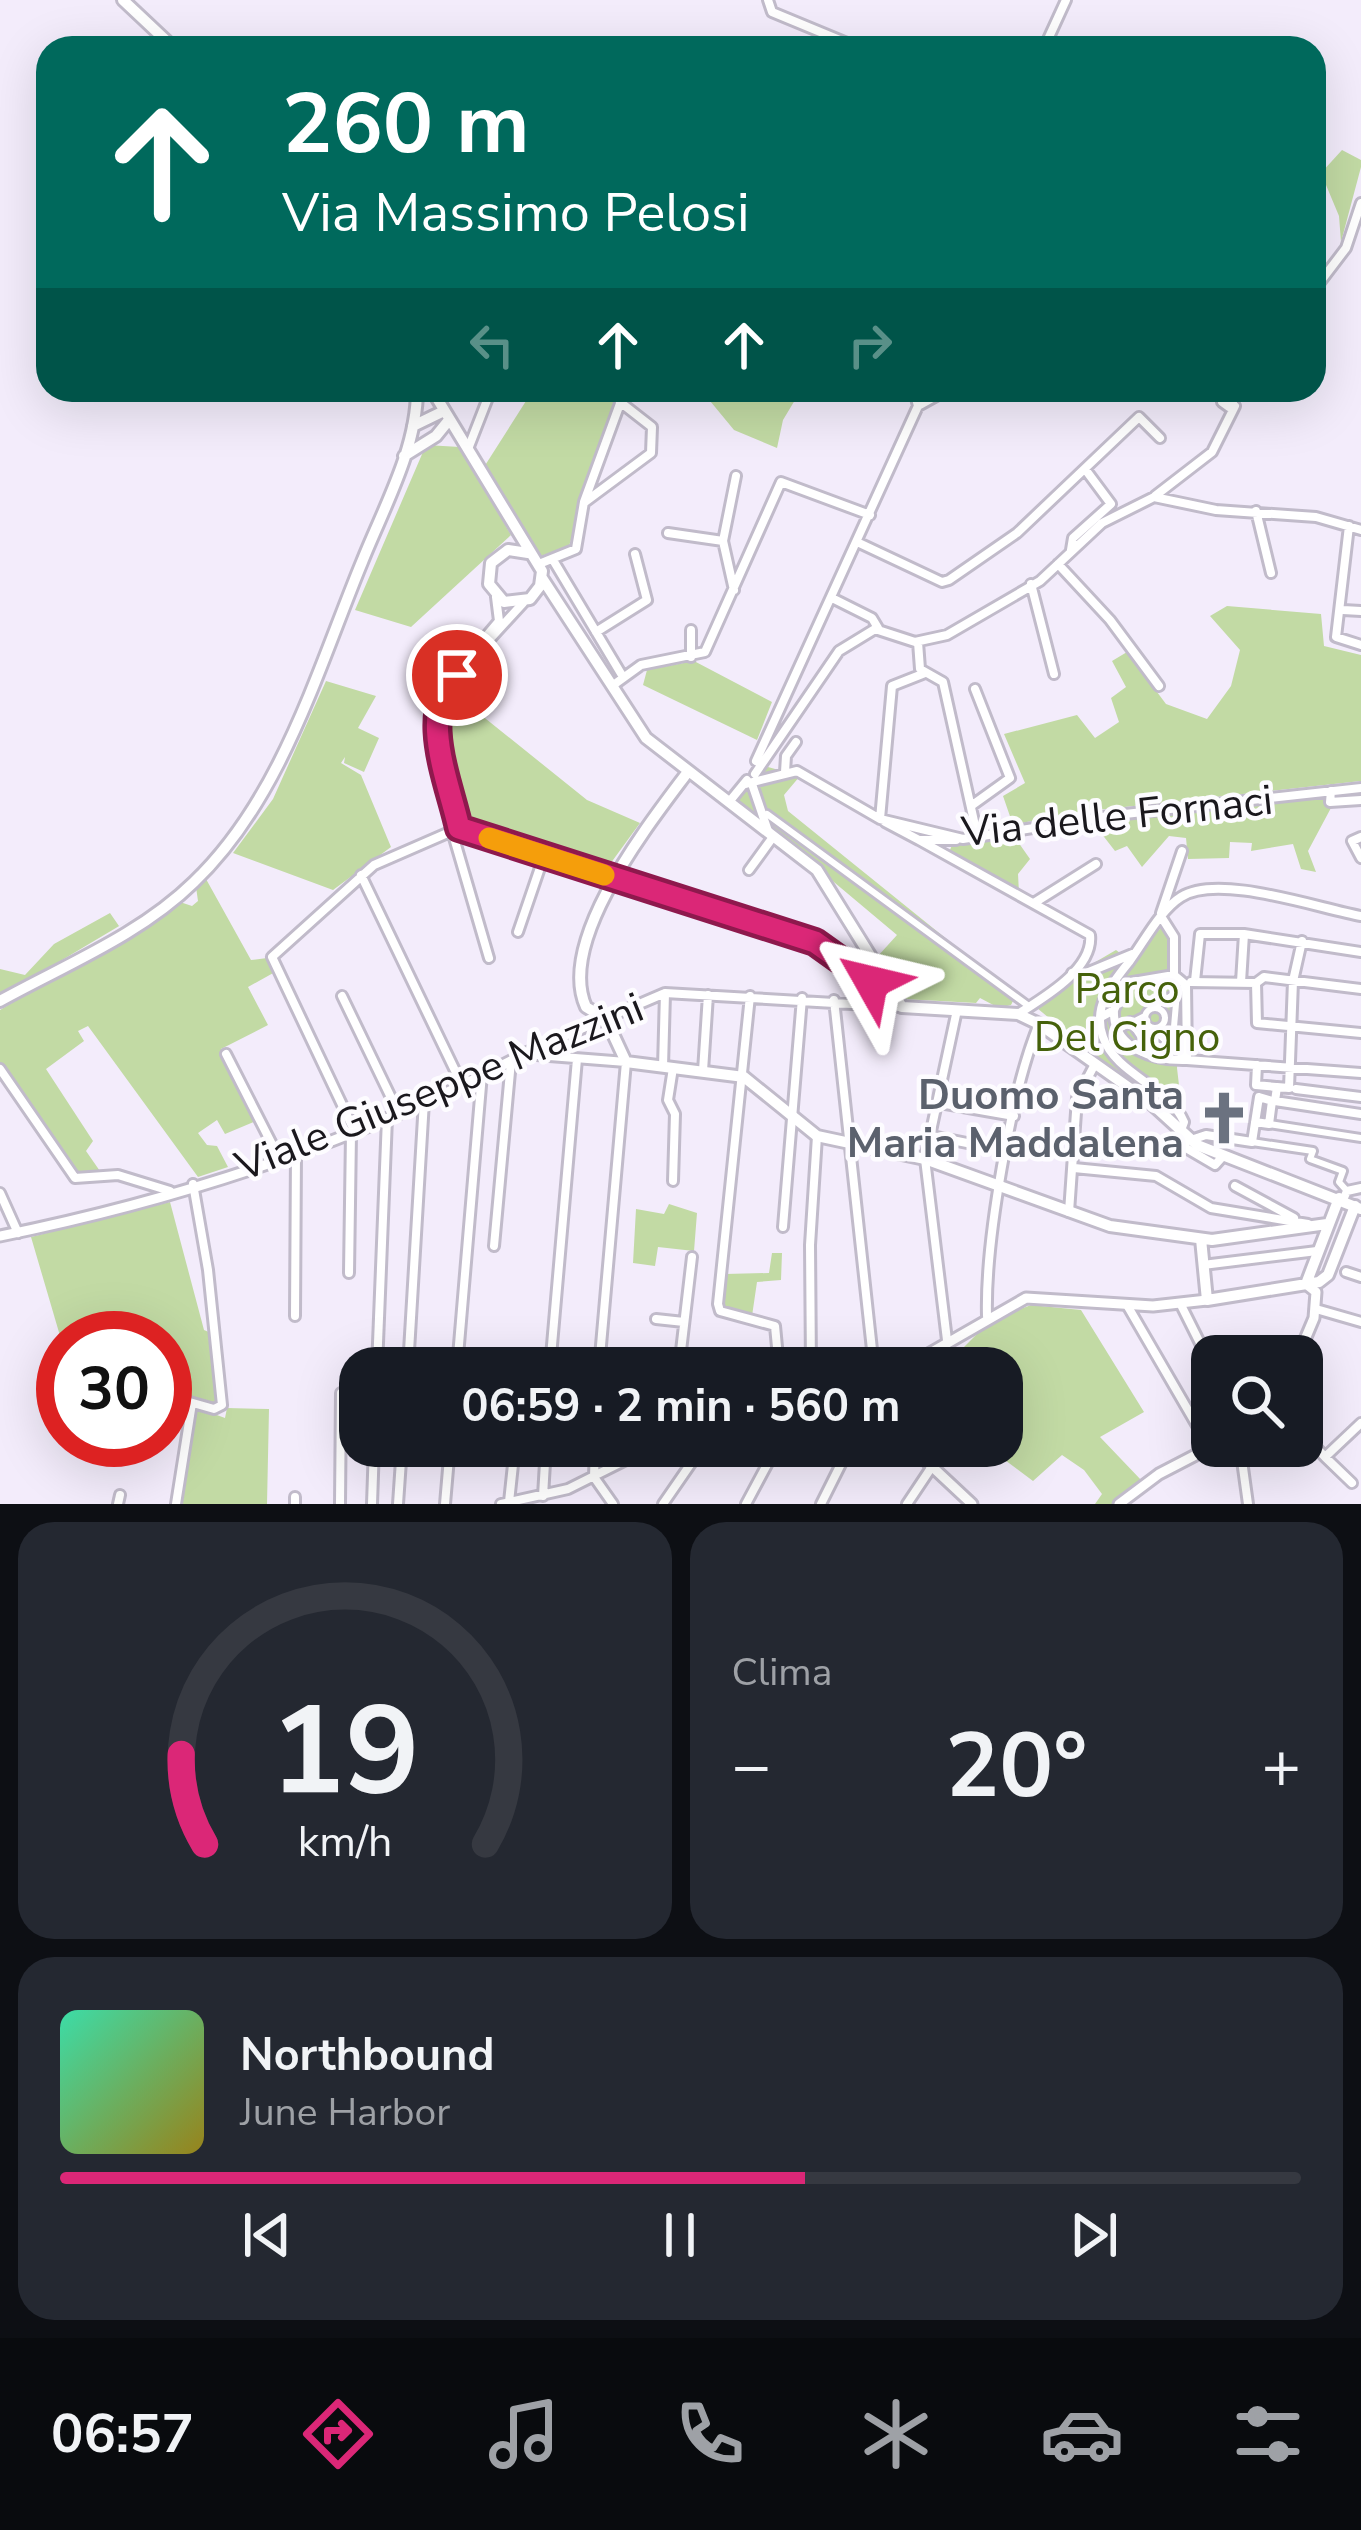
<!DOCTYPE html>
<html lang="it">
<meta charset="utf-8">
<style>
:root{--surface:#171b24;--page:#242831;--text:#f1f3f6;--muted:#9ea1a6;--line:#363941;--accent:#db2777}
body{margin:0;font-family:"Nunito Sans",sans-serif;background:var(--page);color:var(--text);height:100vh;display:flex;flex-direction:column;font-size:45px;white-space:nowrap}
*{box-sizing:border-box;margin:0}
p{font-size:39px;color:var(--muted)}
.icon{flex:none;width:66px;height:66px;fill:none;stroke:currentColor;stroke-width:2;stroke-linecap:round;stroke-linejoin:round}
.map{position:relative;height:1504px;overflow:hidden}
.panel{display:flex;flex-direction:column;gap:18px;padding:18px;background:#0d0f14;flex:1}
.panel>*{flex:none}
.hud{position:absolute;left:36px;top:36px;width:1290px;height:366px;border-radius:36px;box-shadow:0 12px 48px #0002;background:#00695c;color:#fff;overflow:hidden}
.buttons{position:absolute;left:1191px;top:1335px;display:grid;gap:24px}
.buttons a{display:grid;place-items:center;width:132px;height:132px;border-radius:24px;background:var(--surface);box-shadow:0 12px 48px #0002;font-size:60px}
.speed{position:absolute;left:36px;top:1311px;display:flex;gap:24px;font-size:60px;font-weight:700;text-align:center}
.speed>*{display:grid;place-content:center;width:156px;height:156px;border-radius:50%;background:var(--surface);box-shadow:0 12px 48px #0002;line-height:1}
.speed .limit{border:18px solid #d22;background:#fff;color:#111}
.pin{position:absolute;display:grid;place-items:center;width:102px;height:102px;color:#fff;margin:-51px;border:6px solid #fff;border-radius:50%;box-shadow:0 3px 12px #0007}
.me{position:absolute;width:132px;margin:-66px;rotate:307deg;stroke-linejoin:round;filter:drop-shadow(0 0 9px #0008)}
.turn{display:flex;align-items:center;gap:42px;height:252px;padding:0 48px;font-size:54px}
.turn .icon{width:156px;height:156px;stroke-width:2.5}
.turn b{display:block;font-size:84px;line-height:102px}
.lanes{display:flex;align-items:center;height:114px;padding:0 48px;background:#0003;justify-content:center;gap:60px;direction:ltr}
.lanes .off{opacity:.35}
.big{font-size:90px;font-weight:700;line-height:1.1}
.panel .widget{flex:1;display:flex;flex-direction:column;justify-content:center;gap:18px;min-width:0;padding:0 42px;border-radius:36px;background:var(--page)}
.panel .dial{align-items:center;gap:0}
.dial svg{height:312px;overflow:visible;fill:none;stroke:var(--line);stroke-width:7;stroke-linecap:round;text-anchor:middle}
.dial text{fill:var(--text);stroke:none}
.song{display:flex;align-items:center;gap:36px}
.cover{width:144px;height:144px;border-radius:18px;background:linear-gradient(135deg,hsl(160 70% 55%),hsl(50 70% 35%))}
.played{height:12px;border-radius:6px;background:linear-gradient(90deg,var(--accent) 60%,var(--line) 60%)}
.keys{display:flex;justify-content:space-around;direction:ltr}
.heat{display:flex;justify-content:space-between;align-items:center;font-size:66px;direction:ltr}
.panel .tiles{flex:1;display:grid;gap:18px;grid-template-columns:1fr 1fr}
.widget:last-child{grid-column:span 2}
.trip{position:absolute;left:339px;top:1347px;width:684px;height:120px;border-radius:36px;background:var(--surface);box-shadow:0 12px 48px #0002;font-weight:700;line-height:120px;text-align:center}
.menu{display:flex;height:192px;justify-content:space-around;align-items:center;background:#090b0e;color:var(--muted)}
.menu .icon{width:84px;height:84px}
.menu .selected{color:var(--accent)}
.menu b{font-size:54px;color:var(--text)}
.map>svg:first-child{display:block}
.green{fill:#c2daa4}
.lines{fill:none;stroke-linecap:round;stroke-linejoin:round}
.pedestrian-casing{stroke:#c1bbca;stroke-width:12}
.minor-casing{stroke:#c1bbca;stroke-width:14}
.tertiary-casing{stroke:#c1bbca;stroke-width:15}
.secondary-casing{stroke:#c1bbca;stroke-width:16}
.pedestrian{stroke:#fff;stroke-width:6}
.minor{stroke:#fff;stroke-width:8}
.tertiary{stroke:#fff;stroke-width:9}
.secondary{stroke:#fff;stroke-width:10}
.route-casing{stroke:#8e194d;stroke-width:30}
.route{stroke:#db2777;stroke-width:21}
.slow{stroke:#f59e0b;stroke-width:21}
.labels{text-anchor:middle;stroke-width:9;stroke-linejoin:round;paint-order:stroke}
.street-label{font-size:42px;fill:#1a181d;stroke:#fdfcff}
.park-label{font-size:42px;fill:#45610b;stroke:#fdfcff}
.worship-label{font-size:42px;font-weight:bold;fill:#5b616d;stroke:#fdfcff;text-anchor:end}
</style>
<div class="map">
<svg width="1361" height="1504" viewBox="0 0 1361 1504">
<rect width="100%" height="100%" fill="#f3ecfb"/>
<path class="green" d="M1342 150 1361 160V167L1341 242 1339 216 1321 173Z
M533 390H620L569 546 541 556 484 467Z
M701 390H801L783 420 777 448 734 430Z
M426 445 460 447 511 535 411 627 355 610Z
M1227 606 1321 614 1324 646 1361 655V781L1070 813 1013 825 1003 796 1025 783 1004 734 1077 715 1095 738 1119 722 1111 698 1126 687 1112 661 1127 652 1166 704 1207 719 1231 686 1240 650 1210 616Z
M694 661 772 702 757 740 643 685 647 670Z
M326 681 376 696 358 728 379 738 364 772 344 763 345 757 341 763 361 775 391 847 333 890 233 853 273 799Z
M450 690 587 800 640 823 605 871 466 825 443 712Z
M768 767 800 776 784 795 788 811 1016 995 1011 1005 999 1008 980 998 976 1003 903 999 878 956 897 935 736 800Z
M1320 794 1332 806 1308 851 1316 872 1301 869 1293 844 1251 851 1252 843 1230 842 1229 858 1188 859 1186 838 1169 836 1142 867 1127 846 1115 851 1094 824Z
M1016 839 1030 859 1018 874 1019 893 948 855 952 845Z
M206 879 251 960 267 958 275 972 248 987 268 1025 221 1049 256 1121 225 1134 217 1120 198 1133 207 1145 217 1146 228 1167 198 1177 88 1026 78 1031 84 1041 46 1069 93 1141 86 1151 102 1174 80 1175 0 1064V1010L180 902 192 906 198 901 196 887Z
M110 913 119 926 141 913 0 997V969L25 975 54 944Z
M1164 925 1172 946 1173 979 1183 990 1177 1068 1182 1111 1096 1057 1037 1008 1080 971 1116 950 1120 953 1112 959 1135 953Z
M170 1202 204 1330 211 1333 220 1401 215 1406 165 1393V1338H63V1346L31 1237Z
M669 1204 697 1213 694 1251 658 1247 655 1266 633 1263 636 1209 664 1214Z
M772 1253H782L781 1280 757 1282 752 1316 729 1310 721 1302 725 1274 769 1273Z
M1031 1305 1081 1310 1144 1412 1100 1437 1142 1481 1116 1504H1095L1102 1494 1084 1470 1062 1455 1033 1481 986 1446H1002V1368H943L990 1321Z
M195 1407 225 1418 227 1408 269 1409 267 1504H180Z"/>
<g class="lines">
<defs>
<path id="pedestrian" d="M767 814 1030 1007
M1156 1006 1177 992
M1145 1018a10 10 0 1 1 20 0a10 10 0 1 1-20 0Z
M1130 1021 1144 1042 1172 1050 1177 992 1187 984
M1117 1030 1145 1016
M1157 1033 1187 1060
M1269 1124 1361 1138
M1252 1142 1313 1151 1310 1159 1343 1171 1339 1182 1347 1191"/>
<path id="minor" d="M768 0 772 12 859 48
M587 47 588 48
M1044 48 1066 0
M1314 290 1346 248 1361 203
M1224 390 1222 402 1229 407 1240 390
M918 406 947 390
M468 449 491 390
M1155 496 1212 452 1235 406
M585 502 651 453 652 427 620 402
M1256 511 1271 573
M1349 526 1336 637 1361 645
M668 533 723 541 734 590
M723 541 736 476
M857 542 942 582 949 580 1017 533 1139 417 1160 438
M1071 550 1073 538 1111 504 1085 469
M553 560 623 677
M539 564 576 549 584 502 625 390
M1058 564 1110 620 1159 686
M1031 584 1054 674
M832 598 872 618 878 628
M1343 610 1361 611
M596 632 647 600 635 554
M918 642 920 669 943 682 978 839
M691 657V630
M457 675 523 603
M612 686 641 665 705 652 781 482 870 515
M756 761 918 406 914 390
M785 772 786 756 796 742
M755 774 839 651 875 629 915 642 947 635 1040 581 1102 523 1154 497 1216 510 1316 517 1361 530
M745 784 797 771 880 819 963 839 1116 815 1361 788
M752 784 768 831
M1331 791 1330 802 1361 800
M729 802 747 780
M971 806 1010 778 975 689
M880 819 892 686 925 673
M885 822 919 840H956
M459 828 437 705 455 673 499 621 496 597
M452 831 489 958
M1361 837 1352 841 1361 858
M919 840 1090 935C1094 969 1043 998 1018 1014
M749 870 773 837
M361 875 461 1083
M1034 903 1096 864
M1161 913 1182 851
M1162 918 1174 937V975
M518 932 544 856
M1302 941 1293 981 1289 1088 1277 1087 1275 1101 1361 1114
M1072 973 1079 976 1135 953
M1195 981 1200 934H1244L1361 952
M1191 982 1256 983 1264 977 1361 989
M1241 982 1244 934
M1256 983 1257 1023 1361 1033
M342 996 398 1112
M750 996 718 1304 720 1311 775 1326 779 1368
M834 1000 874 1368
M1101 1017 1114 1010 1127 983 1174 975 1186 985 1187 1060C1155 1061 1112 1049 1114 1010
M525 1053 665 993 902 1007
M226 1054 279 1158
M524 1054 626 1062 599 1368
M1187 1060 1361 1073
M1257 1065 1256 1085 1276 1087
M663 1067 665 993
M0 1069 75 1178 118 1175 170 1191
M703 1071 708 995
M1296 1089 1361 1097
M940 1103 1014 1116
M354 1130 272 957 374 865 459 828 815 942 890 992
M1181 1130 1184 1122C1169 1086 1116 1075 1103 1037 1092 1007 1112 983 1129 962 1144 942 1160 910 1181 897 1218 873 1317 908 1361 916
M1184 1135 1186 1148 1215 1165 1223 1156
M932 1136 1007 1151
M1191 1140 1206 1135 1252 1142 1259 1097 1272 1101 1269 1124 1255 1122
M1074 1168 1156 1176 1211 1208 1308 1224
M673 1181 675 1114 668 1100 673 1068
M1235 1186 1294 1218
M0 1193 18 1233
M1343 1200 1347 1191 1361 1188
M1069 1212 1077 1098 1095 1064
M783 1227 802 998
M494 1246 511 1061
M1203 1265 1317 1251
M1346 1272 1361 1277
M349 1273 351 1133
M1127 1305 1210 1448
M1181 1305 1212 1367
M1316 1309 1361 1322
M295 1316 296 1152
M987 1316C985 1243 1011 1091 1039 1024
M656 1319 684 1322
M947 1340 925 1159 957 1010
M377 1368 387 1118
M408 1368 424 1101
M457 1368 482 1074
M550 1368 577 1059
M679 1368 692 1257
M811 1368 810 1245 817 1136
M165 1395 214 1409 222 1405 208 1270 193 1184
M1302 1432 1325 1457 1361 1423
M595 1446 594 1477 613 1504
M1240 1446 1248 1504
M1325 1457 1352 1483
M543 1496 546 1446
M509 1502 515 1446
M118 1504 120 1495
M176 1504 192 1403
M295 1504V1497
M340 1504 341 1393
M372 1504 374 1446
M398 1504 402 1446
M445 1504 450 1446
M501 1504 568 1489 654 1446
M663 1504 703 1446
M746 1504 777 1446
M821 1504 850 1446
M907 1504 933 1465"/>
<path id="tertiary" d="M0 1236C178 1200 363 1140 524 1054
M1298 1356 1314 1318 1316 1292 1306 1284
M904 1368 1026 1298 1153 1306 1207 1300
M910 1446 972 1504
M1119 1504 1159 1474 1213 1446"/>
<path id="secondary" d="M123 0 174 48
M432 390 542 571 540 586 530 599 504 602 489 584 491 563 508 550 528 553
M413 426 444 411
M404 456 436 436 449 420
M542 578 646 738 817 870 902 1007 1018 1014 1039 1024 1152 1104 1197 1145 1361 1209
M687 773C649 824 556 941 586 1007L606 1019 626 1062 744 1077 817 1136 925 1159 1110 1226 1212 1240 1327 1224
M0 1001C65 965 140 935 194 882 281 799 317 671 362 562 383 509 417 449 417 390
M1201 1239 1207 1300 1319 1282 1328 1275 1355 1206
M1306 1284 1339 1198"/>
</defs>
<use href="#pedestrian" class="pedestrian-casing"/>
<use href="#minor" class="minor-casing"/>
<use href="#tertiary" class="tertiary-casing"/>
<use href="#secondary" class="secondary-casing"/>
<use href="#pedestrian" class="pedestrian"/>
<use href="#minor" class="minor"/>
<use href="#tertiary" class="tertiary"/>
<use href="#secondary" class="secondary"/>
</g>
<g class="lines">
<defs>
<path id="route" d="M457 675C417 711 449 782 459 828L815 942 871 982"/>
</defs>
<use href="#route" class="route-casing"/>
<use href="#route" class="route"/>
<path class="slow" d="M489 838 604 875"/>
</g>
<defs>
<symbol id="church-bare" viewBox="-9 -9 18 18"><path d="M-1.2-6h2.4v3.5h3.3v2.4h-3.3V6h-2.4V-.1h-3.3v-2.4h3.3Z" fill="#6b7280" stroke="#fdfcff" stroke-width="2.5" paint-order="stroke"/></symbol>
</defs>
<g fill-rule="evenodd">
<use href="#church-bare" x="1186" y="1080" width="76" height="76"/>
</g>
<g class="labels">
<g class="street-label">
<text transform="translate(1117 815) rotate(-6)" y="15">Via delle Fornaci</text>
<text transform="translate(439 1086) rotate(-22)" y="15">Viale Giuseppe Mazzini</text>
</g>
<g class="park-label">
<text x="1127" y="1003">Parco<tspan x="1127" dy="48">Del Cigno</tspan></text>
</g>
<g class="worship-label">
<text x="1184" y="1109">Duomo Santa<tspan x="1184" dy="48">Maria Maddalena</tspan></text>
</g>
</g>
</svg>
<div class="buttons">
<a><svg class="icon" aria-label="search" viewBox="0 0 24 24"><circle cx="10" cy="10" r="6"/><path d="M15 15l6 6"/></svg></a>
</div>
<div class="speed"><div class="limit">30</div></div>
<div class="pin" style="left:457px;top:675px;background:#d93025"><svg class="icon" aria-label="arrive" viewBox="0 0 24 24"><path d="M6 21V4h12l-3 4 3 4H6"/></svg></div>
<svg class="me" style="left:871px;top:982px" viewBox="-20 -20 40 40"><path d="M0-17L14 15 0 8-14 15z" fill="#db2777" stroke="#fff" stroke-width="4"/></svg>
<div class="trip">06:59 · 2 min · 560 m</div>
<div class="hud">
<div class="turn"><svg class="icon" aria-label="ahead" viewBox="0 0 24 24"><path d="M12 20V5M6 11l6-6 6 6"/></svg><div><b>260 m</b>Via Massimo Pelosi</div></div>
<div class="lanes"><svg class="icon off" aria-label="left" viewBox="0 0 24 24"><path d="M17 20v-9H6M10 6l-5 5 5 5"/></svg><svg class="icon" aria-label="ahead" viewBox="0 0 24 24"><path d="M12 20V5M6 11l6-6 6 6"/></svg><svg class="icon" aria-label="ahead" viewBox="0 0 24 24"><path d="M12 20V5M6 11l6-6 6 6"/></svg><svg class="icon off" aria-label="right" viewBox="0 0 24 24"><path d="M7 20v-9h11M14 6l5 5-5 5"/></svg></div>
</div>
</div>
<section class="panel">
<div class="tiles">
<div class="widget dial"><svg viewBox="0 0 100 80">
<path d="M14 69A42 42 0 1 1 86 69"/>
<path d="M14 69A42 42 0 0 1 8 46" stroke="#db2777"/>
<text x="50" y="56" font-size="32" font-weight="700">19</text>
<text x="50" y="72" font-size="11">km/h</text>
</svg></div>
<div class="widget"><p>Clima</p>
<div class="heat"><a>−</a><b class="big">20°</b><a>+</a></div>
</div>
<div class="widget">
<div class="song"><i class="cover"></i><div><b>Northbound</b><p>June Harbor</p></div></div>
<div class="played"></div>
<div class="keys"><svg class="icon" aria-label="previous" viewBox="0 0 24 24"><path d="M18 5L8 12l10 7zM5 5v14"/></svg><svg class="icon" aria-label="pause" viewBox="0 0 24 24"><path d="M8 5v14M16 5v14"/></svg><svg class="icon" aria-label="next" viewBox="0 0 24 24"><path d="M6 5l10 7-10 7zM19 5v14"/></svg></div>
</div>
</div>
</section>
<nav class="menu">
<b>06:57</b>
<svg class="icon selected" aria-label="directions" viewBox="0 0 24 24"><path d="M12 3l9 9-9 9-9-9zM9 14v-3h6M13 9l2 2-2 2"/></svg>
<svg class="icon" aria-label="music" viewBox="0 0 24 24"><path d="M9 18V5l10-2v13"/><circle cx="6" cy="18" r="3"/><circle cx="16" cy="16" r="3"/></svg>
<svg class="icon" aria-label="phone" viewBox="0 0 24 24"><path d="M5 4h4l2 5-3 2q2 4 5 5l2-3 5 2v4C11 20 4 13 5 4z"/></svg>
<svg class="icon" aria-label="climate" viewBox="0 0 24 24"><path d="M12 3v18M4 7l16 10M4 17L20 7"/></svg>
<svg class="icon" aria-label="car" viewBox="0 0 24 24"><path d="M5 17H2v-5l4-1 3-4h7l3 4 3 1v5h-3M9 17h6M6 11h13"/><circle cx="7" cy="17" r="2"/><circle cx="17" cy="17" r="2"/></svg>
<svg class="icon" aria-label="filters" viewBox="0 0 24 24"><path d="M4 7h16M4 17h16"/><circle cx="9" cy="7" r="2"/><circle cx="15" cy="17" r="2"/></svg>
</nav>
